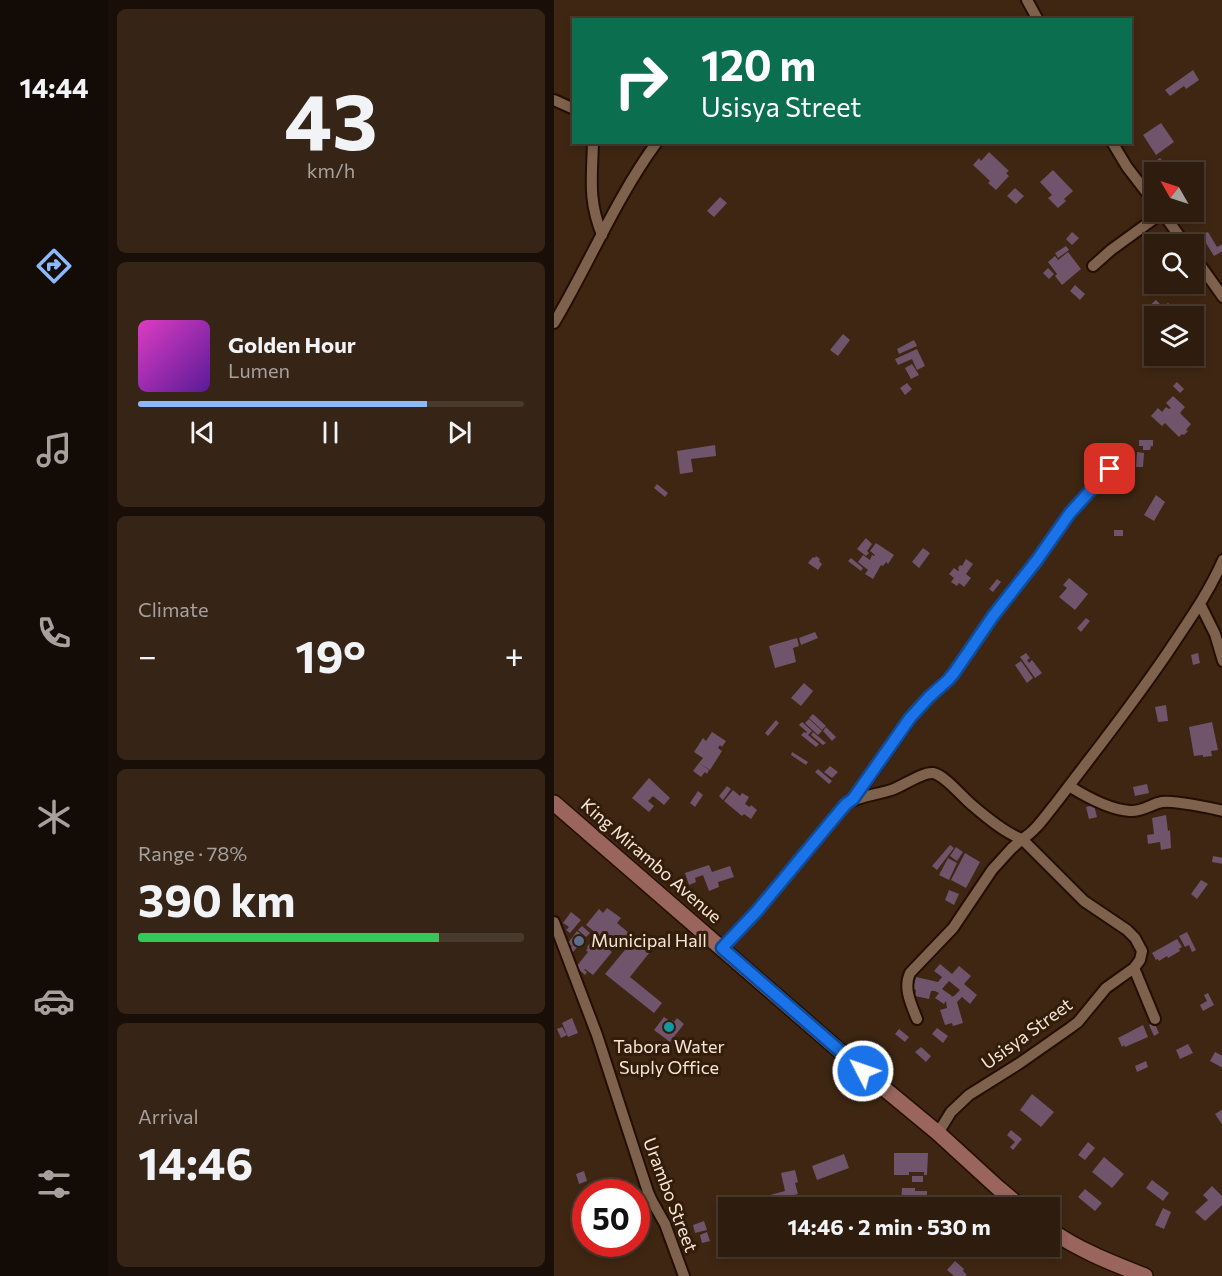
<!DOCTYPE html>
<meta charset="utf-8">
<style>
:root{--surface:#2e1c0e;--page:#362517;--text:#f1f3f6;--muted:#a7a19e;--line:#493a2e;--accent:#8cb9fc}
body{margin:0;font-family:Commissioner,sans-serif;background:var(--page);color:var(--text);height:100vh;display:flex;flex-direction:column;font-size:22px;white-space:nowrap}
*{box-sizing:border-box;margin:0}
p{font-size:20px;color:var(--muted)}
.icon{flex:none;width:33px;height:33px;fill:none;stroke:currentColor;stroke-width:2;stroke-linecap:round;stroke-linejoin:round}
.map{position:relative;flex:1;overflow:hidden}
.side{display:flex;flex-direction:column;gap:9px;padding:9px;background:#190f08;width:446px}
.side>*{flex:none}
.hud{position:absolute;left:18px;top:18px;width:560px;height:126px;border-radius:0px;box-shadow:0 3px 9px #0003,0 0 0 2px var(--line);background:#0b6e4f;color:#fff;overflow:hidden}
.needle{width:39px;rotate:309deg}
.tools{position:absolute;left:590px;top:162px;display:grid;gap:12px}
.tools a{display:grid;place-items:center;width:60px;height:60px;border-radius:0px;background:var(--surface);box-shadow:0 3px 9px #0003,0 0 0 2px var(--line);font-size:30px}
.speed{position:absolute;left:18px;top:1179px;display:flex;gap:12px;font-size:30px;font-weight:700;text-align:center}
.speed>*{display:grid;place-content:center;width:78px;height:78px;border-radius:50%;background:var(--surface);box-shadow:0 3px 9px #0003,0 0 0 2px var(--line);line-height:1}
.speed .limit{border:9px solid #d22;background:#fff;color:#111}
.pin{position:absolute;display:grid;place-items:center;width:51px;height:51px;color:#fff;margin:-26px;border-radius:12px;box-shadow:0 3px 9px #0006}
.me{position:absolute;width:66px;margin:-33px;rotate:311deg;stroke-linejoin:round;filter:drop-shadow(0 0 4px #0008)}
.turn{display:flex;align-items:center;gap:21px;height:126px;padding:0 30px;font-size:27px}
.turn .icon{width:78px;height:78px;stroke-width:2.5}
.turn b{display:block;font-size:42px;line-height:51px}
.big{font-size:45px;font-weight:700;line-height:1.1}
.side .card{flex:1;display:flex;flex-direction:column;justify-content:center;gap:9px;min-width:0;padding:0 21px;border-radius:9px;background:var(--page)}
.side .dial{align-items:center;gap:0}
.dial b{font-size:78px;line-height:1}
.song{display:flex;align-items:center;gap:18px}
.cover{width:72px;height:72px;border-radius:9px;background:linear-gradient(135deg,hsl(310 70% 55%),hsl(270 70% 35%))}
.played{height:6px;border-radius:3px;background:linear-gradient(90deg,var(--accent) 75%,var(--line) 75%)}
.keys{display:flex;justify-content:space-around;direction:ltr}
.heat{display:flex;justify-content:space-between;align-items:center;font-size:33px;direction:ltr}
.charge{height:9px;border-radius:4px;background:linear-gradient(90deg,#34c759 78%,var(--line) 0)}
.trip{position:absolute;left:164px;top:1197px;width:342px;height:60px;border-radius:0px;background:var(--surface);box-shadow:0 3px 9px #0003,0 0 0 2px var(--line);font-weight:700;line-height:60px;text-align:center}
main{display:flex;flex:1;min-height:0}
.dock{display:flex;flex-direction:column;width:108px;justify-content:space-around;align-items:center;background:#120b06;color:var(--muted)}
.dock .icon{width:42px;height:42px}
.dock .active{color:var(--accent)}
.dock b{font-size:27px;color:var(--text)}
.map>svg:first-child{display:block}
.building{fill:#6f546c;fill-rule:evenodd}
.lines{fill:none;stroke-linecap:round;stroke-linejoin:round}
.street-casing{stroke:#240e00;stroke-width:14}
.secondary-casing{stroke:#240e00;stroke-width:18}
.street{stroke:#7e624e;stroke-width:10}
.secondary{stroke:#99655d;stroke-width:15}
.route-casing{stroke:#114b97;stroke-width:15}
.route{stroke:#1a73e8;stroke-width:10}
.service-dot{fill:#5c6f8a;stroke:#331c08;stroke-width:2}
.culture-dot{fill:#0f9aa8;stroke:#331c08;stroke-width:2}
.labels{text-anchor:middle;stroke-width:6;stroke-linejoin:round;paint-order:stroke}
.street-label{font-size:18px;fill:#f6e6da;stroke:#331c08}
.poi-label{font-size:18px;fill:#f6e6da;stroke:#331c08;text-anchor:start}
</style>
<main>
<nav class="dock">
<b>14:44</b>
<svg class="icon active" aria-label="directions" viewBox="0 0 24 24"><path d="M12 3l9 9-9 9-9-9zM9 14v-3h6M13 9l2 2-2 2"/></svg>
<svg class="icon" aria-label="music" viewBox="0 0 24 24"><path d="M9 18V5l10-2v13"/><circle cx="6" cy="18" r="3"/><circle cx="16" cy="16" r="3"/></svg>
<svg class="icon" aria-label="phone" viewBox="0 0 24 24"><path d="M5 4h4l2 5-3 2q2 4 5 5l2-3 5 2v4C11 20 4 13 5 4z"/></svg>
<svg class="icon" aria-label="climate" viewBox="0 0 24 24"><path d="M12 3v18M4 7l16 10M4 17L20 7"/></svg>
<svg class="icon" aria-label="car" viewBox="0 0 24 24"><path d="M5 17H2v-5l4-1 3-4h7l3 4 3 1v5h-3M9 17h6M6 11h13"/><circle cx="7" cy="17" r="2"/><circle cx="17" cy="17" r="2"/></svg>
<svg class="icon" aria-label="filters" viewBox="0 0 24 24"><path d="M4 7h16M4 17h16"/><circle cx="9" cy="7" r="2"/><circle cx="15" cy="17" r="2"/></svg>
</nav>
<section class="side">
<div class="card dial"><b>43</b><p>km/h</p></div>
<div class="card">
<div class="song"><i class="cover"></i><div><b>Golden Hour</b><p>Lumen</p></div></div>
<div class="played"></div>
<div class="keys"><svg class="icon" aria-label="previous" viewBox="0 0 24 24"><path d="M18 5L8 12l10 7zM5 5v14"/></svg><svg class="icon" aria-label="pause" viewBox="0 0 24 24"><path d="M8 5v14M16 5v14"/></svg><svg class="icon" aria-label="next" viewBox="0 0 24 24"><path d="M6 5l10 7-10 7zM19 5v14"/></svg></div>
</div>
<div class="card"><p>Climate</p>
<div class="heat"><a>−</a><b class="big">19°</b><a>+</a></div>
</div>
<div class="card"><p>Range · 78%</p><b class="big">390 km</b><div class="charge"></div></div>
<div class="card"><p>Arrival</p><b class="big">14:46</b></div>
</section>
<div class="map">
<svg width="669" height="1276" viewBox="0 0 669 1276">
<rect width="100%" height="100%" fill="#3e2612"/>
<path class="building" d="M639 70 645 80 632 89 630 86 616 96 611 90Z
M607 123 620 142 602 155 589 135Z
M435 152 455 171 452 173 455 176 442 190 434 183 436 181 419 165 425 158 427 161Z
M606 158 612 165 604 171 598 164Z
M499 170 519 191 510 199 512 201 504 208 494 198 498 195 486 182Z
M461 188 470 196 462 204 453 196Z
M166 197 173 203 160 217 153 211Z
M518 232 525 238 518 245 512 239Z
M654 232 663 247 669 244V251L660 256 647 235Z
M512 246 515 250 504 258 501 253Z
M514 252 527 269 508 285 501 276 503 274 494 262 501 256 504 260Z
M494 268 500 274 495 279 489 273Z
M521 285 531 294 526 300 516 291Z
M602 300 609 307 614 303 623 311 617 316H600V324L591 315 593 313 591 310Z
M289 334 296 340 284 356 276 350Z
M360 340 363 346 345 354 343 349Z
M363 349 371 366 363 370 358 359 344 365 341 359Z
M358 364 365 375 357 379 351 368Z
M623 382 630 389 626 393 619 386Z
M353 383 358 389 351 395 346 388Z
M619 396 631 407 626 413 637 424 632 430 634 431 630 435 628 434 625 437 611 423 608 426 597 416 604 408 608 412 612 407 615 409 617 408 612 403Z
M585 440H599V446H597L596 450H589V446H585Z
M161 445 162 456 137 459 139 472 126 474 123 451Z
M583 452 590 453 589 467H582Z
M103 484 114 493 111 497 100 488Z
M602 495 611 502 600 521 590 515Z
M560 530H569V536H560Z
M312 538 318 544 313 551 315 553 312 556 303 549Z
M322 543 340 555 334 564 332 562 329 566 327 565 319 579 311 574 314 570 304 562 309 555 316 560 318 555 320 556 321 555 316 551Z
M369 548 376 553 365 568 358 562Z
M262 556 266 559 265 561 268 564 264 570 254 563 259 557 261 558Z
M297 558 309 568 307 571 294 561Z
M412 559 419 564 412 574 417 578 410 587 405 583 403 586 397 582 400 578 395 574 400 568 404 571 405 570 404 568 406 565 408 566Z
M515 578 534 594 521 610 505 597 513 588 509 585Z
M443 579 447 582 439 592 435 589Z
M532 618 536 621 527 632 523 628Z
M261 632 264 638 247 645 245 638Z
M243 638 245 646 239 648 242 662 221 668 215 646Z
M472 653 476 658 473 660 475 663 478 660 488 673 481 678 466 657Z
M644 653 646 663 639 665 637 655Z
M467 661 479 678 473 683 461 665Z
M250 683 259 691 247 706 237 698Z
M612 705 614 721 604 722 601 707Z
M259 714 272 726 268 730 255 718Z
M255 719 268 731 264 735 251 723Z
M222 720 225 723 214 736 211 733Z
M248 722 258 731 254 735 265 744 262 747 247 735 250 732 252 733 253 732 245 725Z
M658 722 664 750 657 751 658 756 649 757V755L640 756 635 727Z
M272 727 282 737 278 741 269 731Z
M158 732 172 741 168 747 166 745 164 748 168 751 156 770 145 763 149 758 140 752 149 738 152 741Z
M259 732 272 743 269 745 257 735Z
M238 752 254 762 252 765 237 755Z
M145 763 155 770 153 774 151 772 147 777 139 771Z
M276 766 284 772 278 778 270 772Z
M264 769 278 781 275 784 261 772Z
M95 778 116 798 110 805 99 796 94 801 100 806 95 812 78 798Z
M593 784 595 793 581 796 579 787Z
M173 786 177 789 169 800 165 796Z
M179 790 186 796 188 793 195 797 191 804 196 807 197 805 203 810 197 819 190 814 188 816 170 801Z
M144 791 149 795 141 807 136 803Z
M540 805 543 817 535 819 532 807Z
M612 815 614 831 616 830 617 848 607 850 606 842 594 844 593 835 600 834 598 818Z
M396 845 400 848 383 870 378 866Z
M402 847 409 852 403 861 396 856Z
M411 853 426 862 412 888 397 880Z
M659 856 669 858V864L658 862Z
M394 858 403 863 395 880 385 875Z
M155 865 158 872 176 866 180 877 164 882 165 887 155 891 149 875 141 878 142 882 135 885 131 873Z
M647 880 654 884 643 899 637 894Z
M395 890 405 894 400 905 391 900Z
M53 908 67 918 63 923 75 933 62 949 32 925 45 909 49 913Z
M17 912 27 920 16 933 12 930 15 927 9 923Z
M28 926 36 933 32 937 24 930Z
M23 931 31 938 19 952 15 949 18 946 14 943Z
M633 932 642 950 638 952 635 945 631 947 625 936Z
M40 938 58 952 39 975 31 969 30 970 33 972 31 975 22 967 34 952 32 950 34 948 33 947Z
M80 939 96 952 76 977 108 1003 100 1013 51 974Z
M623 939 628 947 625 949 626 951 614 958 613 956 605 961 604 959 602 960 598 953Z
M386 964 398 974 405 966 417 976 410 984 423 995 416 1004 408 997 403 1002 409 1023 399 1026 398 1023 391 1025 386 1010 393 1008 392 1001 390 1004 381 998 385 993 381 991H377L375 999 361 996 362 990 359 989 362 977 384 982 388 977 380 971ZM395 981 406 990 400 996 397 997 398 996 388 989Z
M654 993 660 1005 649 1011 646 1005 653 1001 650 995Z
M110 1017 117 1022 118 1020 120 1022 123 1018 130 1024 116 1042 100 1030Z
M18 1018 24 1033 14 1037 8 1023Z
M600 1022 605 1033 600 1036 595 1025Z
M589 1025 594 1037 571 1047 570 1045 568 1047 564 1038Z
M8 1027 13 1035 7 1038 3 1029Z
M383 1028 394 1036 389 1043 378 1034Z
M345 1029 355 1037 351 1042 341 1034Z
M634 1044 639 1053 626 1059 622 1050Z
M367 1047 377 1056 372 1062 361 1052Z
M661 1052 669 1056V1068L656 1061Z
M592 1061 594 1067 583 1072 581 1066Z
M478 1094 500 1112 487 1127 466 1110Z
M669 1109V1126L661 1114Z
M457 1130 468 1139 459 1150 456 1147 461 1142 453 1135Z
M534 1142 541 1148 531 1160 524 1155Z
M340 1153H374L373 1175H370V1172H355V1175H340Z
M290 1154 295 1168 263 1180 258 1166Z
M550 1157 570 1174 558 1188 538 1172Z
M241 1170 244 1182 241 1183 244 1194 202 1205 200 1199 231 1191 227 1173Z
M30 1171 33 1181 25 1184 22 1174Z
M358 1176H369V1182H358Z
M598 1180 615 1193 609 1201 592 1188Z
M658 1186 669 1197V1204L651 1221 641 1212 654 1200 649 1195Z
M348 1188H361V1191H373V1200H355V1205H347Z
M531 1189 548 1203 541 1211 524 1197Z
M609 1208 617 1212 610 1229 601 1225Z
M150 1221 153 1230 141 1233 139 1225Z
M153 1232 156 1241 148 1243 146 1235Z
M174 1245V1246H188L189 1249 173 1254 171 1246Z
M426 1246H449L448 1259 425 1257Z
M401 1261 410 1269 409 1271 413 1275 411 1276H400L393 1270Z"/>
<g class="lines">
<defs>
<path id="street" d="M473 0 484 20
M0 100 20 109
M39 142C38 179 34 200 48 235
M558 142 573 167 600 202
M608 212 631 244
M639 255 669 297
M539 266 557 250 608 213
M0 323C35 264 62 198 103 142
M646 604 661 634 669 661
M515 786C531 796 557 810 576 811 588 812 597 804 608 802 619 800 657 808 669 811
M300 799 356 719 375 697 400 673 439 616 483 560 516 513 556 469
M0 922 43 1035 94 1192 98 1201 111 1224 130 1276
M167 948 203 911 292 804C307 795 324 795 340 789 350 785 369 772 379 773 391 775 408 797 418 805 432 817 451 833 468 839 482 831 492 815 502 803 542 750 584 698 620 643 638 616 656 590 669 560
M580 968 601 1019
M363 1019C357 1004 349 988 356 973L399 928 438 870 457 849 468 839 530 901 573 930 581 938 588 951 586 960 580 968 552 988 524 1022 516 1028 466 1063 415 1095 397 1112 384 1133"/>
<path id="secondary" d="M0 803 309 1071 384 1133 443 1187 468 1208
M495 1229C524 1250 558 1263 591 1276"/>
</defs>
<use href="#street" class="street-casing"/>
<use href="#secondary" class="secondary-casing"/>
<use href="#street" class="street"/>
<use href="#secondary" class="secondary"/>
</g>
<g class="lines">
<defs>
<path id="route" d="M309 1071 168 948 203 911 286 811 292 804 299 799 356 718 375 697 394 680 400 673 439 616 483 560 516 513 556 469"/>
</defs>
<use href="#route" class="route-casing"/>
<use href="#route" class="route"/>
</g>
<circle class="service-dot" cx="25" cy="941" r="6"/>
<circle class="culture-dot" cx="115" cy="1027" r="6"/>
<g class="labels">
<g class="street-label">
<text transform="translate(97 861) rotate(41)" y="6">King Mirambo Avenue</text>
<text transform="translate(473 1034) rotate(-36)" y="6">Usisya Street</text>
<text transform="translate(116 1195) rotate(69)" y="6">Urambo Street</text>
</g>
<g class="poi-label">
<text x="37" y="947">Municipal Hall</text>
<text x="115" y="1053" text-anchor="middle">Tabora Water<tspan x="115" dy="21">Suply Office</tspan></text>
</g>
</g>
</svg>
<div class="tools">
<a><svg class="needle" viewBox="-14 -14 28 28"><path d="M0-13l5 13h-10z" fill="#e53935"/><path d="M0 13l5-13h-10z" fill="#a7a19e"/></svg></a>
<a><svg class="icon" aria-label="search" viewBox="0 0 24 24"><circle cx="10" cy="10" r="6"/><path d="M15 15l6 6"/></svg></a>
<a><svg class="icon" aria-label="layers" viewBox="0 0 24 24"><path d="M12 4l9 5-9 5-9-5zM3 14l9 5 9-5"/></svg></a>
</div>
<div class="speed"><div class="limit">50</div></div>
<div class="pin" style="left:556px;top:469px;background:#d93025"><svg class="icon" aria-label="arrive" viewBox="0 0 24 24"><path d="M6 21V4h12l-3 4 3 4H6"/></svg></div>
<svg class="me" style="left:309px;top:1071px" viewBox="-20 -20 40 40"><circle r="17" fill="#1a73e8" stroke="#fff" stroke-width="3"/><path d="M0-11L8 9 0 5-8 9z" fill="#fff"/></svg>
<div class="trip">14:46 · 2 min · 530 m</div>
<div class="hud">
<div class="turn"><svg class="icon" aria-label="right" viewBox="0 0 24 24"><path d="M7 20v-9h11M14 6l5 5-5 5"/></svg><div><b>120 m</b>Usisya Street</div></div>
</div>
</div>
</main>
